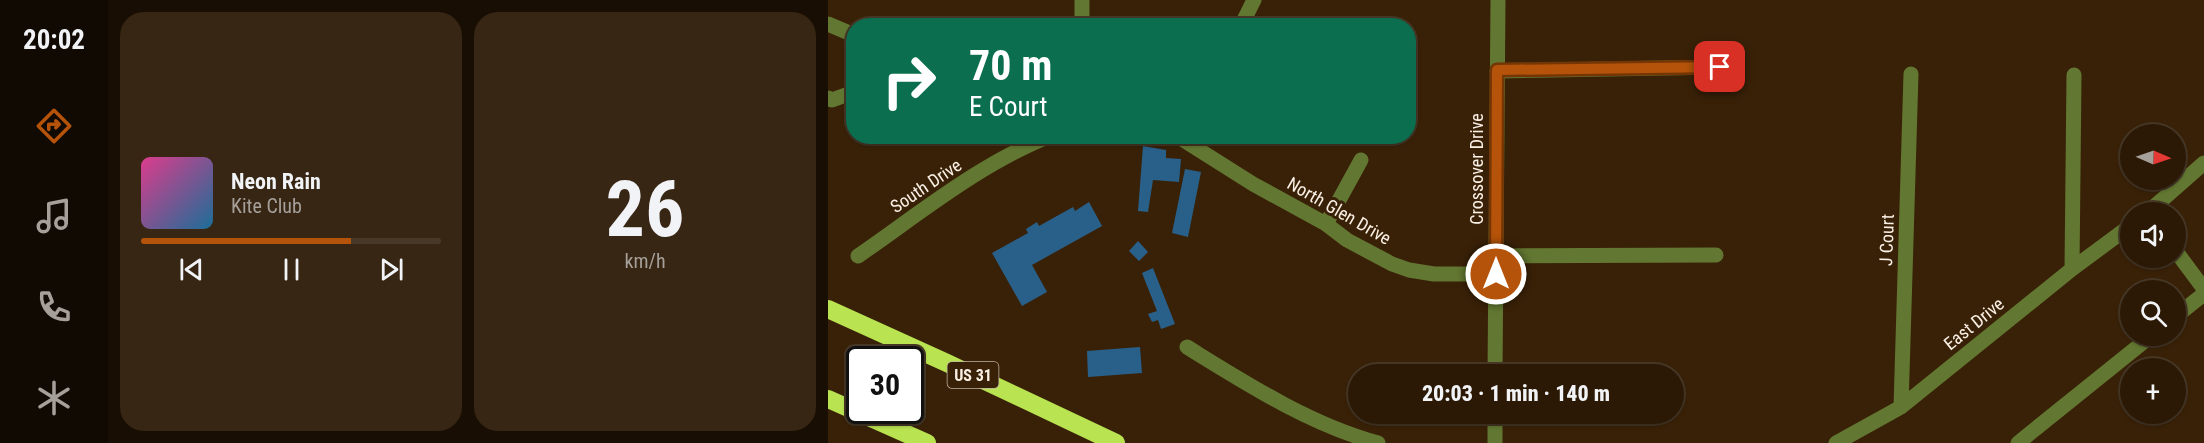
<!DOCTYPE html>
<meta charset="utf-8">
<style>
:root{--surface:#2b1905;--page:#372613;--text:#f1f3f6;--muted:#a6a09a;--line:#473827;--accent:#b45309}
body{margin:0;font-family:"Roboto Condensed",sans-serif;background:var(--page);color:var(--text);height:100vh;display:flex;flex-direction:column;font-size:22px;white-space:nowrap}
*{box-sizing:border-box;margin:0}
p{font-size:20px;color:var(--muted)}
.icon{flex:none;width:33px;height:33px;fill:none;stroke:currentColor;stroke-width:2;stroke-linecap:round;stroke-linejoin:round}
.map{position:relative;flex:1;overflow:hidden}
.drawer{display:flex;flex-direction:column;gap:12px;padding:12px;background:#180e03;width:720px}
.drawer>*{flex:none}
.guide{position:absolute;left:18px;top:18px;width:570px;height:126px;border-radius:24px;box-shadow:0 2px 4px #0004,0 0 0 2px var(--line);background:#0b6e4f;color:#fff;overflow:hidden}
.needle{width:39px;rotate:92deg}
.fabs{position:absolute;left:1292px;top:124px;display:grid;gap:12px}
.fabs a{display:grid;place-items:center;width:66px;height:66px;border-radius:50%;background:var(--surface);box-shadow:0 2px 4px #0004,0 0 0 2px var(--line);font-size:30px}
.speed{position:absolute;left:18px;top:346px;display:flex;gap:12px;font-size:30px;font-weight:700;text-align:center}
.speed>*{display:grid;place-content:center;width:78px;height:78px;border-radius:50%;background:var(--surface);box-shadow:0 2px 4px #0004,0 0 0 2px var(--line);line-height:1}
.speed .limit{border:3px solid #111;border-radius:9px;background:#fff;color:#111}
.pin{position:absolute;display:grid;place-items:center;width:51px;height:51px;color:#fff;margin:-26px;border-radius:12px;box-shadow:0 3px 9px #0006}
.me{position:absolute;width:66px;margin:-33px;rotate:0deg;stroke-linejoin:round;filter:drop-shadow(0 0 4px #0008)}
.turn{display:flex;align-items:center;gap:21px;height:126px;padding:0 24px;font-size:27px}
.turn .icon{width:78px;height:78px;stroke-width:2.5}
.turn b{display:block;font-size:42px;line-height:51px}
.drawer .card{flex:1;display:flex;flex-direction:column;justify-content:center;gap:9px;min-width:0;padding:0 21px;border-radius:24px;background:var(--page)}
.drawer .dial{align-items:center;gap:0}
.dial b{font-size:78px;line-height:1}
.song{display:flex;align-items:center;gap:18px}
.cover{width:72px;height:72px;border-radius:9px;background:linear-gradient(135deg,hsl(330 70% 55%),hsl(200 70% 35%))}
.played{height:6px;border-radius:3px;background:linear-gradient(90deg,var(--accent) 70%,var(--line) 70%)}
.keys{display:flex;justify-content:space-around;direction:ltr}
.drawer .tiles{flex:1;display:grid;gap:12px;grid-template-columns:repeat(2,1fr)}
.trip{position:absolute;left:520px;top:364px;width:336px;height:60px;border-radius:30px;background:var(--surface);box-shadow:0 2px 4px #0004,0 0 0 2px var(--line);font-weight:800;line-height:60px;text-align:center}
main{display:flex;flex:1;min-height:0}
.tabs{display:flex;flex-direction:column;width:108px;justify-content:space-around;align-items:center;background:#110a02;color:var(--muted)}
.tabs .icon{width:42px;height:42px}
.tabs .active{color:var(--accent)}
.tabs b{font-size:27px;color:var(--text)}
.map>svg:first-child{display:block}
.building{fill:#296089}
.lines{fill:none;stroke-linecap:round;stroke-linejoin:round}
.minor{stroke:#627731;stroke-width:15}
.highway{stroke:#b9e351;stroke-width:18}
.route-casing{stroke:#753606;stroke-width:15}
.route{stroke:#b45309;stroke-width:10}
.labels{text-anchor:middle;stroke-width:6;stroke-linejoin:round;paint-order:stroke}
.shield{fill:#392107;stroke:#c1b2a3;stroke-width:1.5}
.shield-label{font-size:16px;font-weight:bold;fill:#fbf0e6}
.street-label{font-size:18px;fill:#fbf0e6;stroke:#392107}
</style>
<main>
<nav class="tabs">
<b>20:02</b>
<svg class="icon active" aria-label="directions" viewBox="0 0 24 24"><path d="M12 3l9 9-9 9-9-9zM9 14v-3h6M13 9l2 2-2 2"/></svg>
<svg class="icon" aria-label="music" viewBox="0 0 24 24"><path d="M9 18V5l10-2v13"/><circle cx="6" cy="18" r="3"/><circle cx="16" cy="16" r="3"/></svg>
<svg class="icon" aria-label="phone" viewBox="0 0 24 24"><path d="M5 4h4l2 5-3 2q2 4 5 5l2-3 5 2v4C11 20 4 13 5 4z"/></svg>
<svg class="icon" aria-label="climate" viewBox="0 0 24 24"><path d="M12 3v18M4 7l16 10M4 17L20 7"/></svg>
</nav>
<section class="drawer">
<div class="tiles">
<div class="card">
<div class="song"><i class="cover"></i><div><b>Neon Rain</b><p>Kite Club</p></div></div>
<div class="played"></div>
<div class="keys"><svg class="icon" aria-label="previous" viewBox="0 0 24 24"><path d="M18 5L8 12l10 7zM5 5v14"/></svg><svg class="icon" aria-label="pause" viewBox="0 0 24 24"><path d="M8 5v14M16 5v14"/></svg><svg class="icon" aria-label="next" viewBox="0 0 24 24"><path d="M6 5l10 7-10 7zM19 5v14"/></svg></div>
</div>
<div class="card dial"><b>26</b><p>km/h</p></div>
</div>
</section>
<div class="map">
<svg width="1376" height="443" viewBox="0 0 1376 443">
<rect width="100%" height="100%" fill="#392107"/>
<path class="building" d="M315 146 338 150V158L353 159 351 182 325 180 320 212 310 211Z
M357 169 373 172 360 237 344 233Z
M261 202 274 226 204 265 219 292 194 306 164 253 200 233 198 229 209 222 211 226 245 207 247 211Z
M310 241 320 252 311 261 301 251Z
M325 268 347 324 333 329 330 320 324 322 320 314 329 311 314 273Z
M312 347 314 373 260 377 259 351Z"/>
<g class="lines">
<path class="minor" d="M0 24 26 35
M254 26V0
M413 26 426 0
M669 71 892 67
M0 98 4 100 26 92
M349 136 425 184 498 224 519 240 564 264 581 270 606 274H668
M1319 213 1376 163
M498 224 533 160
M1347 250 1376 289
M30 256C91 214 153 163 222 136
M668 256 888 255
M1244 269 1246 75
M1347 317 1376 294
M359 347C419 384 481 424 550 443
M667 375 670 0
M1073 407 1083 74
M667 443V414
M1008 443 1073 407 1244 269 1302 226
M1190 443 1323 336"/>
<path class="highway" d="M0 309 119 363 288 443
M0 399 99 443"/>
</g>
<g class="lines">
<defs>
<path id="route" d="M668 274 669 70 892 67"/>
</defs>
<use href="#route" class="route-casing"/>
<use href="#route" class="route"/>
</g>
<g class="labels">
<rect class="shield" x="119.5" y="362" width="51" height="26" rx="4.5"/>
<g class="shield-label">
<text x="145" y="381">US 31</text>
</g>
<g class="street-label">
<text transform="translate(649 169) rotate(-90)" y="6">Crossover Drive</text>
<text transform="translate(98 186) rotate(-34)" y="6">South Drive</text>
<text transform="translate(511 211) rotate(30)" y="6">North Glen Drive</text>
<text transform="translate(1059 240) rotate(-88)" y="6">J Court</text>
<text transform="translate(1146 324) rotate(-39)" y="6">East Drive</text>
</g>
</g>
</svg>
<div class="fabs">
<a><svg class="needle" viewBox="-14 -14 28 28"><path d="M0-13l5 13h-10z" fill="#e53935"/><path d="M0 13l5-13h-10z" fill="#a6a09a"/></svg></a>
<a><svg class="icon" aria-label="sound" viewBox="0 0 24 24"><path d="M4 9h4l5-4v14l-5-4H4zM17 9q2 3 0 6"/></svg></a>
<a><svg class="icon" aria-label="search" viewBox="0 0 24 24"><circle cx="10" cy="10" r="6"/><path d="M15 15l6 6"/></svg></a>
<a>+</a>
</div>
<div class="speed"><div class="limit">30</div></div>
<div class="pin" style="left:892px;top:67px;background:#d93025"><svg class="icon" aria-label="arrive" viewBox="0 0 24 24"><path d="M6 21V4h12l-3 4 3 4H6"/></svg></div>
<svg class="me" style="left:668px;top:274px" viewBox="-20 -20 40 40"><circle r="17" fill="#b45309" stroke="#fff" stroke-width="3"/><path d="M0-11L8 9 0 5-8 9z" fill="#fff"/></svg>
<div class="trip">20:03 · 1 min · 140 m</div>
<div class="guide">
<div class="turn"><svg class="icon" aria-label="right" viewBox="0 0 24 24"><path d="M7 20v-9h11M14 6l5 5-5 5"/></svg><div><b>70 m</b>E Court</div></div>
</div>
</div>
</main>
